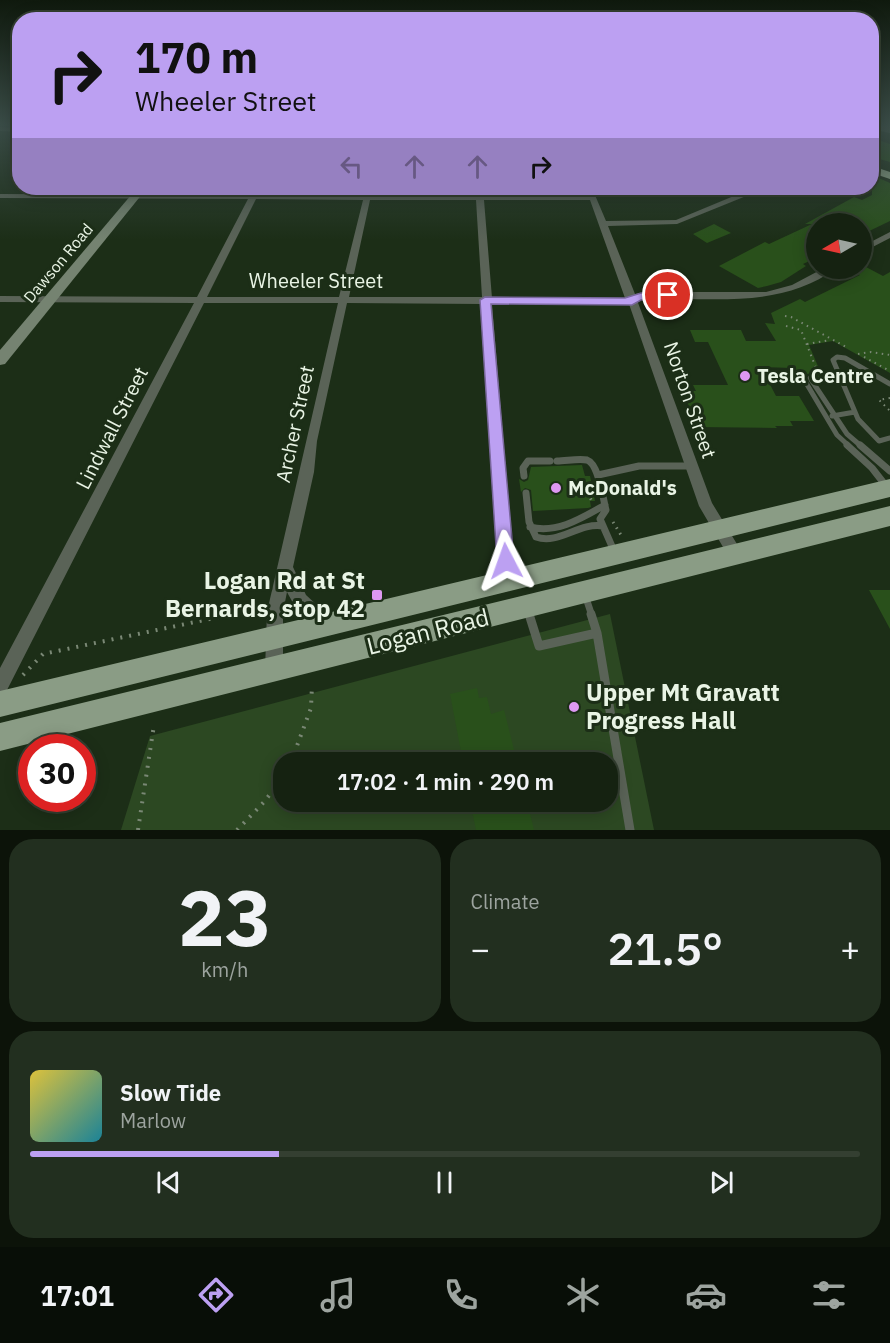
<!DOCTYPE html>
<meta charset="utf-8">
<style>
:root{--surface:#152211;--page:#222f1f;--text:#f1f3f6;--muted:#9da49f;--line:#343f31;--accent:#bca0f2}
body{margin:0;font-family:"IBM Plex Sans",sans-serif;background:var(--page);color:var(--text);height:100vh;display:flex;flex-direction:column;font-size:22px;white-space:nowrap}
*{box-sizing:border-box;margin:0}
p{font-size:20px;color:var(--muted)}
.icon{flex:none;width:33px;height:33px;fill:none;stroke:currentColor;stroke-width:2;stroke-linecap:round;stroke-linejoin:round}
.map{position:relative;height:830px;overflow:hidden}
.side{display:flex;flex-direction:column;gap:9px;padding:9px;background:#0c1309;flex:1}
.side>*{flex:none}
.hud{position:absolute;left:12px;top:12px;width:867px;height:183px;border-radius:24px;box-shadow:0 3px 15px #0003,0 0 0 2px var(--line);background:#bca0f2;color:#111;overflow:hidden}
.needle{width:39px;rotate:261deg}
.buttons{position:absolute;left:806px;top:213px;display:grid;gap:12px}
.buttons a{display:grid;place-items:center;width:66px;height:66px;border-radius:50%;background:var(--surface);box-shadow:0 3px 15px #0003,0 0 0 2px var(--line);font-size:30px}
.speed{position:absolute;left:18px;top:734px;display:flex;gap:12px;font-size:30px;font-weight:700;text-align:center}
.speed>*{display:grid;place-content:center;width:78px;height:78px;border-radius:50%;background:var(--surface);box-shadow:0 3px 15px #0003,0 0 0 2px var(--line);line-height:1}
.speed .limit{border:9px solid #d22;background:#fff;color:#111}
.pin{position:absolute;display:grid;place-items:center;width:51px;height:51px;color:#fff;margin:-26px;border:3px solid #fff;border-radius:50%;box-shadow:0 2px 6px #0007}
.me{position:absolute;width:66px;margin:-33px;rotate:356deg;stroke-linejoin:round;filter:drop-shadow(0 0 4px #0008)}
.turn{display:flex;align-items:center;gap:21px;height:126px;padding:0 24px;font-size:27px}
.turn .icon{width:78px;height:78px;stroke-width:2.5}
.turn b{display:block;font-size:42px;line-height:51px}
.lanes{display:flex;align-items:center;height:57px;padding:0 24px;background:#0003;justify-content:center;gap:30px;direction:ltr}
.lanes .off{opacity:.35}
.big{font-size:45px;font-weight:600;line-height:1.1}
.side .tile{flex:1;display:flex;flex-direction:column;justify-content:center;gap:9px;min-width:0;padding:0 21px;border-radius:24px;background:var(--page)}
.side .dial{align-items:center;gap:0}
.dial b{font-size:78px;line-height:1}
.song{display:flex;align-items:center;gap:18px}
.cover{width:72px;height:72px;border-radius:9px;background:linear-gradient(135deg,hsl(50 70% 55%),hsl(190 70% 35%))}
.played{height:6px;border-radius:3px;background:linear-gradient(90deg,var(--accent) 30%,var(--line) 30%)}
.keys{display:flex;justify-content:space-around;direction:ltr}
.heat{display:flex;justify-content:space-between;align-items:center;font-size:33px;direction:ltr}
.side .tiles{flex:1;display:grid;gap:9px;grid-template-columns:1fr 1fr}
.tile:last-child{grid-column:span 2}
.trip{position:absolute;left:273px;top:752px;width:345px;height:60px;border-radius:24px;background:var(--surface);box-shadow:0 3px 15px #0003,0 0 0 2px var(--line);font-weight:600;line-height:60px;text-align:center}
.menu{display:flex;height:96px;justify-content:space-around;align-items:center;background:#080e07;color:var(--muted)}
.menu .icon{width:42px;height:42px}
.menu .current{color:var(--accent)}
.menu b{font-size:27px;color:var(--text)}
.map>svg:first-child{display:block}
.green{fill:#2c4822;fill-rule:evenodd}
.building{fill:#29501b}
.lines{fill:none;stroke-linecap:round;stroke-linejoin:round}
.path-far2{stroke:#7a8875;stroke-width:2;stroke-dasharray:1.5 4.5;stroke-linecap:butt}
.path-far1{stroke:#7a8875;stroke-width:3;stroke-dasharray:1.5 5;stroke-linecap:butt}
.path{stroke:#7a8875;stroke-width:4;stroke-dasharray:2 7;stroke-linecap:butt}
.lane-far3{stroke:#5a6357;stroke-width:4}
.lane-far2{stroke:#5a6357;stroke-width:5}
.lane-far1{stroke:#5a6357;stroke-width:7}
.lane{stroke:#5a6357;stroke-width:9}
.street{fill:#5a6357;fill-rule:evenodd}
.secondary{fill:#758371;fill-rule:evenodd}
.primary{fill:#8a9c85;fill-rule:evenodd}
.highway{fill:#9db396;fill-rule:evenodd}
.route{fill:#bca0f2;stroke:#7a689d;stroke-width:1.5}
.poi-dot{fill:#de98f2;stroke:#1c2e17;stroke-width:2}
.labels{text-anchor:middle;stroke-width:6;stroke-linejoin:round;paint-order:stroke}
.far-street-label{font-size:16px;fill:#e9f4e5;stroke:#1c2e17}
.street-label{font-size:20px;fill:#e9f4e5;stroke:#1c2e17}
.poi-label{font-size:20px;font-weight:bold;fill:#e9f4e5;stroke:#1c2e17;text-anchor:start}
.near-poi-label{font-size:24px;font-weight:bold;fill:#e9f4e5;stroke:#1c2e17;text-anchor:end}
.near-street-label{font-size:24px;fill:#e9f4e5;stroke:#1c2e17}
</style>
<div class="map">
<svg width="890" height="830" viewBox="0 0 890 830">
<rect width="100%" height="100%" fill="#1c2e17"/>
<path class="green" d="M610 614 654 830H121L150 736ZM284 762H608V801H284Z"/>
<path class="building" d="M872 138 890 144V162L872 157Z
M872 175 890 183V221L861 235V224H816V258L803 264 806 266 781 282 767 286 758 288 719 266 765 242 769 244 812 224H805L854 197 862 200 872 195Z
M714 224 731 233 707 243 693 234Z
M866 267 883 276 890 272V373L833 341 809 345 825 383 819 382 812 373 807 374 801 371 797 376 792 368 761 367 776 396H799L814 421H790L793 426H775L777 428 697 427 683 391H696L693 385H728L708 342H695L690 330H741L746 341H776L765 323 775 324 771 313 800 299 805 302 860 275 857 274Z
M582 465 585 476H590L595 501H590L591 507 588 508 533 511 531 490 525 488 521 492 519 479 524 482 528 480 531 467Z
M869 590H890V629Z
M477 688 479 698 487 697 491 714 504 710 517 762H463L450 694Z
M470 801H527L534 830H476Z"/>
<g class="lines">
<path class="path-far2" d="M785 316 791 317 848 348
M786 326 801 330 818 373
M807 344 830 340
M858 354 871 352 890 355
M864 357 890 371
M890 398 879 400 890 411"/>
<path class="path-far1" d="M587 493 592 501
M613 522 621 535
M226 616 244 612"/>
<path class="path" d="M23 675 43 654 233 614
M291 762 311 708 312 685
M138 830 154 725
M237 830 264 802 284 776"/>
<path class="lane-far3" d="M872 124 890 127
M872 127 890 131
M659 188 666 191"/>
<path class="lane-far2" d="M802 376 837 435 849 446
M810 378 847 434 861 446
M890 384 845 358 837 357 833 360 858 419 879 441 890 438
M832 416 855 412"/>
<path class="lane-far1" d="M847 445 872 468 886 486
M860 445 890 471
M557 461C566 461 579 458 587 460 599 464 603 499 606 510L600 519 614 551
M598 475 639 466H691
M524 476 523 468 528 461H550
M526 493 529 522 536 537C559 545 579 522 603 526
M530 527C557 534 582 518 605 505
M585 595 592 616
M528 612 529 616"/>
<path class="lane" d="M529 614 539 646 597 633
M591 614 597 633 630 830"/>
<path class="street" d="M0 127 20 128V132L0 131Z
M255 188H262L258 195H364L366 188H372L371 195H476V188H482L483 195 588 196 585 188H592L606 221 676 220 753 188H761V190L677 224 608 226 635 294 647 292H766L792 285 824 268H836C783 309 710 298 647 298L637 300 712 503 740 549 742 554 740 559 735 561 730 559 699 506 629 304H492L515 581 512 586 507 589 502 586 499 581 482 304 347 303 317 441 314 472 293 567 306 595 332 619 334 625 332 631 326 633C309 626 295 608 287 592L283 612V670L280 676 274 679 268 676 265 670 267 612 338 303H204L6 692 0 695V668L194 303 0 302V296L197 297 248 199 0 198V194L251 195ZM256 199 363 200 339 297H207ZM370 200H476L482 297H349ZM484 200H590L625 298H492Z
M890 232V238L861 253V247Z"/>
<path class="secondary" d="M137 188H147L5 364 0 365V350Z"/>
<path class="primary" d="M890 479V497L0 717V691Z
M890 506V526L0 751V723Z"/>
<path class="highway" d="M872 166 890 172V179L872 173Z"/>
</g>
<linearGradient id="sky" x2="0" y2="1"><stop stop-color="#0f190d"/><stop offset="0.52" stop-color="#3a4c47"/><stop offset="1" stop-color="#3a4c47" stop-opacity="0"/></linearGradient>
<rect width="890" height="240" fill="url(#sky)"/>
<path class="route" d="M668 292 674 295 672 298 641 300 632 305 491 304 514 561 512 567 506 569 500 567 497 561 480 300 485 297 625 298 641 293Z"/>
<g class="poi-dot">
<circle cx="745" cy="376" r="6"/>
<circle cx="556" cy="488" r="6"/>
<rect x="371" y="589" width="12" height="12" rx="3"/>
<circle cx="574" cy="707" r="6"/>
</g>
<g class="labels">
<g class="far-street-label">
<text transform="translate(58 263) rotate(-50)" y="6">Dawson Road</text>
</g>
<g class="street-label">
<text x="316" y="288">Wheeler Street</text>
<text transform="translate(690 400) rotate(71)" y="7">Norton Street</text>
<text transform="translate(295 424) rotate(-78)" y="7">Archer Street</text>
<text transform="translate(112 428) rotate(-63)" y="7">Lindwall Street</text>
</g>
<g class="poi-label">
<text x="757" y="383">Tesla Centre</text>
<text x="568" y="495">McDonald's</text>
</g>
<g class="near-poi-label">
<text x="365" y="589">Logan Rd at St<tspan x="365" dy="28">Bernards, stop 42</tspan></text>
<text x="586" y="701" text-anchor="start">Upper Mt Gravatt<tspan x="586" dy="28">Progress Hall</tspan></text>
</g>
<g class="near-street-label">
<text transform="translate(428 632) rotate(-14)" y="8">Logan Road</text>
</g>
</g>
</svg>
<div class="buttons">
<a><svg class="needle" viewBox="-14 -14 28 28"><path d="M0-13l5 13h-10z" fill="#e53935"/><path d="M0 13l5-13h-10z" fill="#9da49f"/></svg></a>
</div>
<div class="speed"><div class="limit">30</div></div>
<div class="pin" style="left:668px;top:295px;background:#d93025"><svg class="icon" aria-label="arrive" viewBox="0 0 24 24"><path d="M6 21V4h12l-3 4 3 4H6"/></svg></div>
<svg class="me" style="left:506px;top:561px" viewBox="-20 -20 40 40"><path d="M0-17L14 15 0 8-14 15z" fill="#bca0f2" stroke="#fff" stroke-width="4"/></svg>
<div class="trip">17:02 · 1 min · 290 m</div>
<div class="hud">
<div class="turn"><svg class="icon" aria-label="right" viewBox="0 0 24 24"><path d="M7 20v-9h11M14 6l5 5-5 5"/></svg><div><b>170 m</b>Wheeler Street</div></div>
<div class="lanes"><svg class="icon off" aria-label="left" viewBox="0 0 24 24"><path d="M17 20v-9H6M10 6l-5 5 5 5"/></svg><svg class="icon off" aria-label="ahead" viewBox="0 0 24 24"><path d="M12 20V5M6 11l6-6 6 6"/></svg><svg class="icon off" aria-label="ahead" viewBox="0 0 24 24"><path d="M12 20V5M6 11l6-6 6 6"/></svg><svg class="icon" aria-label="right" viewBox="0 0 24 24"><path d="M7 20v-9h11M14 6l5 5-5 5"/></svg></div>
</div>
</div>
<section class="side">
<div class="tiles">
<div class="tile dial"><b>23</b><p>km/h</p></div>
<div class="tile"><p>Climate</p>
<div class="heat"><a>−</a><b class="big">21.5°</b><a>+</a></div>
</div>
<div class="tile">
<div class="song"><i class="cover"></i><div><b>Slow Tide</b><p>Marlow</p></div></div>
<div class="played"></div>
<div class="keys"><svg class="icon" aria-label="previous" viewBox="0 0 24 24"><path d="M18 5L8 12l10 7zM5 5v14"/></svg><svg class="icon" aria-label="pause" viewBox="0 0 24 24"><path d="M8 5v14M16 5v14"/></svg><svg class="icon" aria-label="next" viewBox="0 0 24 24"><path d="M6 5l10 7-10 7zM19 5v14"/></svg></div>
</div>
</div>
</section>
<nav class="menu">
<b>17:01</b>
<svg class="icon current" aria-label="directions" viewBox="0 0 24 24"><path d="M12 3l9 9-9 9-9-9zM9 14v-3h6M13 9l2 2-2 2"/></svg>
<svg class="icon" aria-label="music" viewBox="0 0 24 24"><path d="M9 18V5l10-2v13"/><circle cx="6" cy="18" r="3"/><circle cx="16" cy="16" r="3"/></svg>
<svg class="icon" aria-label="phone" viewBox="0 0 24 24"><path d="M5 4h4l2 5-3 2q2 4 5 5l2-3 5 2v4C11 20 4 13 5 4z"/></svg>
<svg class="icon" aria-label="climate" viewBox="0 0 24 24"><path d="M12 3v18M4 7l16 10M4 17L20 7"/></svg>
<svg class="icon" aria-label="car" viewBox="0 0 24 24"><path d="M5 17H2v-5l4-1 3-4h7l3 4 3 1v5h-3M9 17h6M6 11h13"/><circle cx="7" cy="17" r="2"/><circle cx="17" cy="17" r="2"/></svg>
<svg class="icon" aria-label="filters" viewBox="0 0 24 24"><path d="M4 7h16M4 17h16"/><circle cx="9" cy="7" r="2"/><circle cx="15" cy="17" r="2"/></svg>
</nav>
